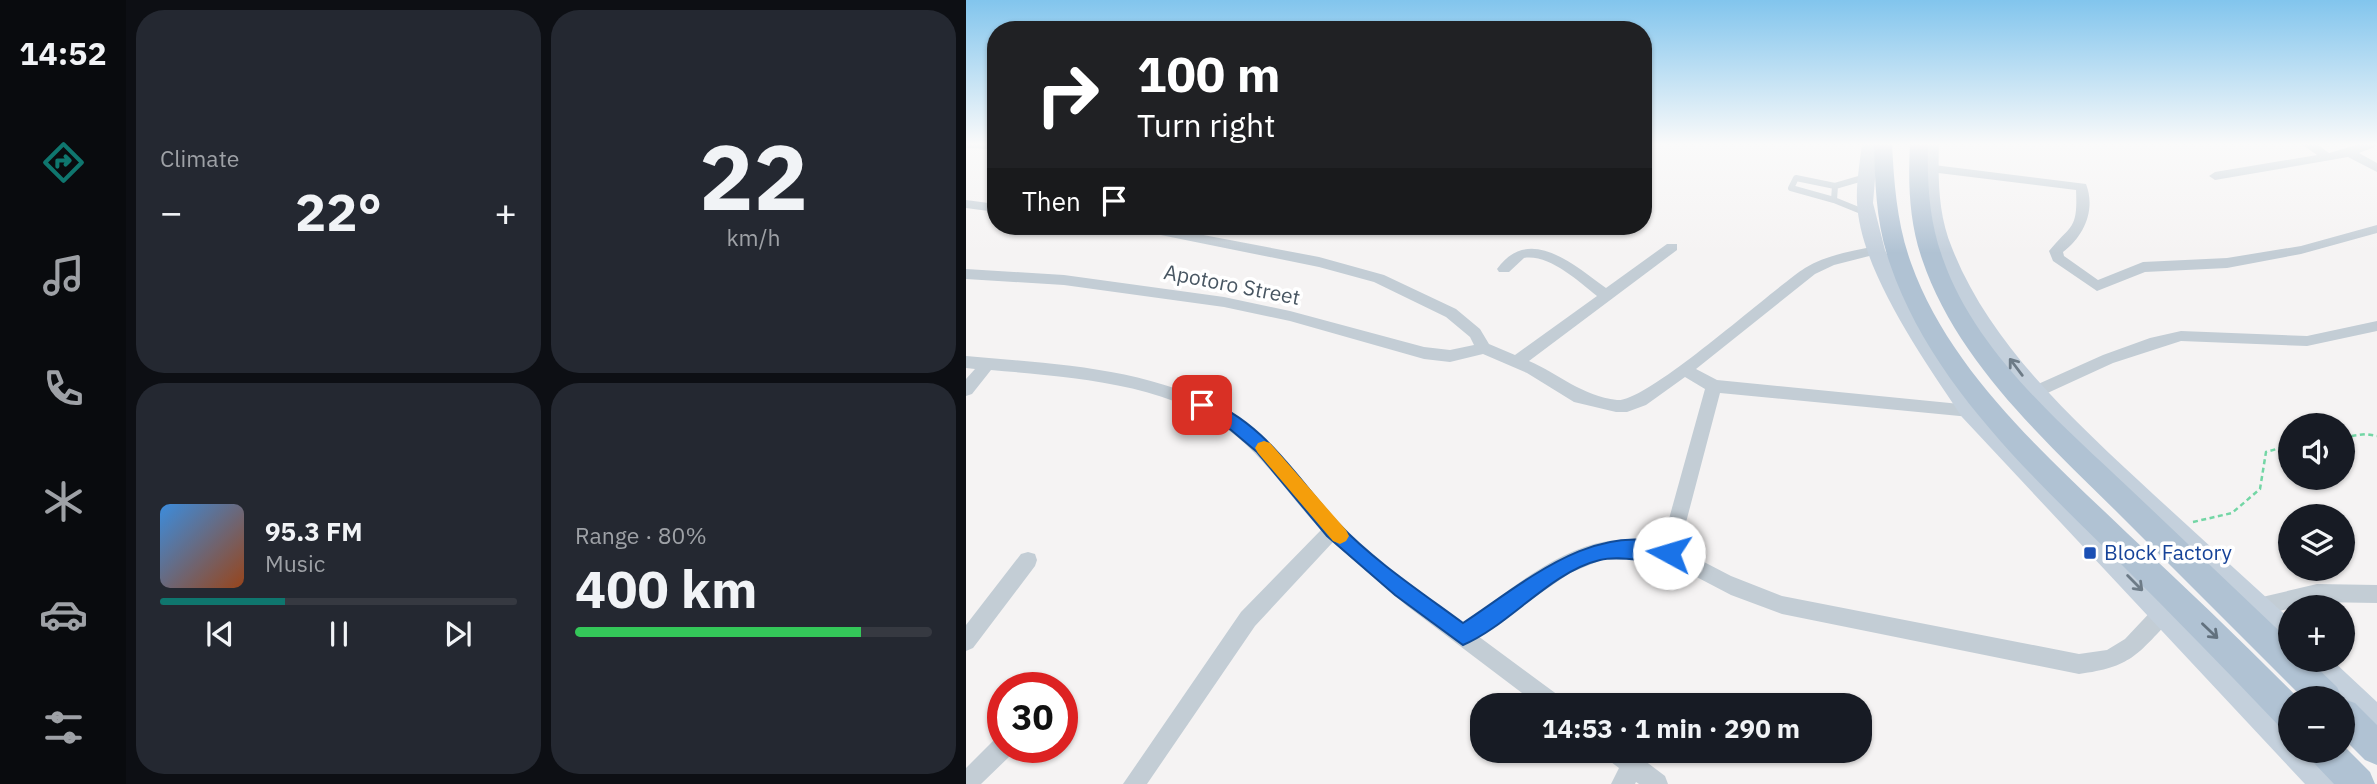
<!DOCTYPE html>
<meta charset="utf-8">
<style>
:root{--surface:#171b24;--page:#242831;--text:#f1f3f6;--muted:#9ea1a6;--line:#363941;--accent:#0f766e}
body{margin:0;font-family:"IBM Plex Sans",sans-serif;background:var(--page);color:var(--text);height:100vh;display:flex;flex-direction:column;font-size:26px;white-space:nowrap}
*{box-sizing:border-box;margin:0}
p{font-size:23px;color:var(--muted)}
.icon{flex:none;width:38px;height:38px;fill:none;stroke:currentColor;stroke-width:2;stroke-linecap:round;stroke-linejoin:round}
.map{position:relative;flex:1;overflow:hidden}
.details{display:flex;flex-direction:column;gap:10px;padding:10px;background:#0d0f14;width:840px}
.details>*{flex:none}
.top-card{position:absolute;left:21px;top:21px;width:665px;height:214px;border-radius:28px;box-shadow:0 2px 5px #0004;background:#202124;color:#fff;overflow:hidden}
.fabs{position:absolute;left:1312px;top:413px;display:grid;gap:14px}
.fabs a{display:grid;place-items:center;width:77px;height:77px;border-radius:50%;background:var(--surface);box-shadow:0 2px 5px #0004;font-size:35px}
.speed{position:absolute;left:21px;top:672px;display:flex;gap:14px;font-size:35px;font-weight:700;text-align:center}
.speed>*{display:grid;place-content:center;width:91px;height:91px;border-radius:50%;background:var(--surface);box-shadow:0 2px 5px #0004;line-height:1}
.speed .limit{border:10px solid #d22;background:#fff;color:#111}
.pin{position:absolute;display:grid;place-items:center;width:60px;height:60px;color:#fff;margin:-30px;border-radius:14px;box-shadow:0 4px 10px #0006}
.me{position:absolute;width:77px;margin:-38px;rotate:276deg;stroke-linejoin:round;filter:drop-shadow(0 0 5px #0008)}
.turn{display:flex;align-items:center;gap:24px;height:147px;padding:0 35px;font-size:32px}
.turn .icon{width:91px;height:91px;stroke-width:2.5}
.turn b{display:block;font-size:49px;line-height:60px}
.then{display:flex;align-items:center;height:66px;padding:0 35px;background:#0003;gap:14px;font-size:26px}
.big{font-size:52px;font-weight:700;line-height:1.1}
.details .card{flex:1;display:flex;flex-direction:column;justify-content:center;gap:10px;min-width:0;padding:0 24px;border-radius:28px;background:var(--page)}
.details .dial{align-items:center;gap:0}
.dial b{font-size:91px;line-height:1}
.song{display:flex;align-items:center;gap:21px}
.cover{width:84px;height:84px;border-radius:10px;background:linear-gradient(135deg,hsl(210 70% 55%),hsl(20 70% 35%))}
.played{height:7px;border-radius:4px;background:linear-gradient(90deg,var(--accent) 35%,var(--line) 35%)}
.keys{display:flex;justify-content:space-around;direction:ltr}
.heat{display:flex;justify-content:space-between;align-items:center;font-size:38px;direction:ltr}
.charge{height:10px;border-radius:5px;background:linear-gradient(90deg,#34c759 80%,var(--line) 0)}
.details .tiles{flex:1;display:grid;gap:10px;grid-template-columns:repeat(2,1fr)}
.trip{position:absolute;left:504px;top:693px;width:402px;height:70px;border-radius:28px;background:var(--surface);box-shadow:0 2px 5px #0004;font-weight:700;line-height:70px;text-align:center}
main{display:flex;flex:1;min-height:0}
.dock{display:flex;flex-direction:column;width:126px;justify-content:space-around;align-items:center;background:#090b0e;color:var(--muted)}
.dock .icon{width:49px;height:49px}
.dock .selected{color:var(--accent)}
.dock b{font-size:32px;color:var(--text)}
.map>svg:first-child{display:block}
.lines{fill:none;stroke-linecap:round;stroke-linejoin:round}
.path{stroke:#73d6a5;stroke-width:2.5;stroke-dasharray:5 3.5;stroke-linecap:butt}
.lane{stroke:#c3cdd5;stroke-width:6}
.street{fill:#c3cdd5;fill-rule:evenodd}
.secondary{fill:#c4d0dc;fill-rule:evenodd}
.primary{fill:#b0c2d3;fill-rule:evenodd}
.oneway{stroke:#6d7b87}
.oneway2{stroke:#62717e}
.route{fill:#1a73e8;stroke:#114b97;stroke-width:2}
.slow{fill:#f59e0b}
.transit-dot{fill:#1a4fb4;stroke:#fff;stroke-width:2.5}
.labels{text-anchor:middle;stroke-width:7;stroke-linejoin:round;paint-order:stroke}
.street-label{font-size:21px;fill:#485662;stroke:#fff}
.transit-label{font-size:21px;fill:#164399;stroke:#fff;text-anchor:start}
</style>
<main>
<nav class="dock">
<b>14:52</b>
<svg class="icon selected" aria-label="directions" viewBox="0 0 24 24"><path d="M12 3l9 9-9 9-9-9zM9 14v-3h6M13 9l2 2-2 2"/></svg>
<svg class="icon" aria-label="music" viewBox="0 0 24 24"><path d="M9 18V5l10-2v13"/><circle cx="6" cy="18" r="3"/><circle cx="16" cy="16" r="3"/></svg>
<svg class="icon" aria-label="phone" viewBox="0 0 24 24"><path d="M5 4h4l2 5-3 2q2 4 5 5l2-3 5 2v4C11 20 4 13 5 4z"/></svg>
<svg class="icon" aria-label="climate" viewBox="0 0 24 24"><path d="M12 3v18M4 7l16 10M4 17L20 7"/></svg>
<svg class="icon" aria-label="car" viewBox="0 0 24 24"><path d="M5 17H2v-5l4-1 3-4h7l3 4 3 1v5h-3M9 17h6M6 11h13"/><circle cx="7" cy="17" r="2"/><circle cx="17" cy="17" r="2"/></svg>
<svg class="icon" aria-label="filters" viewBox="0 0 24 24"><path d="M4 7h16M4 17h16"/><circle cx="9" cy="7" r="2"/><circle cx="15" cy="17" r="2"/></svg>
</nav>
<section class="details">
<div class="tiles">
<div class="card"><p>Climate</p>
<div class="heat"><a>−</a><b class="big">22°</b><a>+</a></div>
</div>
<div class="card dial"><b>22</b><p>km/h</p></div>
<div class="card">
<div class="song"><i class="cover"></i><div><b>95.3 FM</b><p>Music</p></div></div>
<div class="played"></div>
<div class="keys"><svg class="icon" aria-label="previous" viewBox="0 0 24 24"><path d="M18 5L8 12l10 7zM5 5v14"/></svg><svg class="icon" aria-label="pause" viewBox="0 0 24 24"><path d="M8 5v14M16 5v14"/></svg><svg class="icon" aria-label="next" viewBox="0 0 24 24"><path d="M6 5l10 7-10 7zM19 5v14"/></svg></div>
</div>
<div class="card"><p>Range · 80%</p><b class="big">400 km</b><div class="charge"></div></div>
</div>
</section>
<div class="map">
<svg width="1411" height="784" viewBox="0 0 1411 784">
<rect width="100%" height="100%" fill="#f5f3f3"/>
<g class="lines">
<path class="path" d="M1377 437 1400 434 1411 436
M1227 522 1266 513 1294 489 1300 452 1325 445"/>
<path class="lane" d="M900 177 869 186 868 200 900 213
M868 200 825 188 830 178 869 186"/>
<path class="street" d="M0 143H30V149L0 148Z
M1334 143H1349L1363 153 1397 143H1411V146L1393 153 1411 163V172L1382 157 1249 180 1243 176 1249 172 1351 155Z
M960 164 1120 184C1130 210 1118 236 1097 252L1098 256 1132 280 1177 262 1261 258 1335 246 1411 225V233L1335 254 1261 268 1179 272 1131 291 1087 261 1083 251C1105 224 1112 230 1110 190L956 171 954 168Z
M0 200 30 204V212L0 208Z
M163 226H190L353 257 418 275 490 309 514 329 523 344 549 355 631 296C612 281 583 254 558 258L543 272H533L531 269C563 224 608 265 640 288L701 244H711V250L563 361C593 374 616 396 651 400 681 403 805 290 839 268 860 255 886 251 910 246L915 247V253L868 265 849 274 730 369 751 380 1004 405 1010 406 1012 411 1010 416 1004 417 754 393 713 549 765 576 816 596 1113 654 1141 650 1159 639 1191 605 1198 603 1205 605 1208 612 1205 619C1171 655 1165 667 1113 674L816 614 765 595 700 561 667 557 640 558 604 573 512 636 596 698 599 705H572L441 606 367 542 289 626 181 784H157L275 612 355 530C326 499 302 462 269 435 207 383 103 377 25 370L6 394 0 396V379L9 369 0 368V356C86 364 183 367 259 411 306 437 335 486 372 523 409 561 453 593 496 624 540 594 587 550 642 541 660 539 678 542 696 544L739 389 719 377 680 405 661 412H650L608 402 561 373 517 354 484 362 458 359 324 321 258 307 98 285 0 279V269L98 275 258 297 324 311 458 347 484 350 508 345 504 337 480 317 408 282 353 267 170 230Z
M1411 321V331L1341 346 1215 341 1147 363 1075 396H1063L1061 392 1063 388 1137 355 1184 338 1215 331 1341 336Z
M62 552 69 554 71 560 69 566 7 648 0 651V625L55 554Z
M1351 584 1411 585V603L1351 602 1292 616 1285 613 1282 607 1285 601 1292 598Z
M37 736V747H48L45 755 15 784H0V768L29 739Z
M638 751H666L699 776 702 784H673L670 782 669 784H645L653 768 641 759Z"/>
<path class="secondary" d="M896 143H912L907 203 919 250 943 301 965 340 1012 405 1325 726V751H1348L1369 774 1374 784H1339L996 417C959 361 894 271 891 202 890 183 894 162 896 143Z
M957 143H973C972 180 972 214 986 248 1025 347 1111 423 1187 494 1233 536 1279 578 1325 620V651L1316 647C1269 601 1221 556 1174 510 1094 435 1008 353 968 248 955 214 956 179 957 143Z
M1334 660H1366L1411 702V735L1401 731 1377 708V698H1367L1338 669Z"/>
<path class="primary" d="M908 143H926C928 184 931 224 945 263 984 372 1080 455 1161 533 1219 587 1277 642 1332 698H1325V730L1313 726C1261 671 1208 617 1154 563 1066 476 965 384 924 264 910 224 909 184 908 143Z
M944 143H962C961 183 963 221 977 259 1010 352 1093 422 1163 488 1217 539 1271 591 1325 642V660H1343L1371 687 1376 698H1337C1277 638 1217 578 1157 518 1081 442 991 363 956 259 943 221 942 183 944 143Z
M1377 699 1389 703 1411 725V765L1399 760 1377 738Z
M1377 745 1404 772 1409 784H1368L1348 763 1343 751H1377Z"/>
</g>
<defs><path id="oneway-shaft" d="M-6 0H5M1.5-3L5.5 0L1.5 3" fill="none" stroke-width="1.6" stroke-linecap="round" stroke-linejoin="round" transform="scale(1.75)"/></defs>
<g class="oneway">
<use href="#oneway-shaft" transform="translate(1050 367) rotate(-127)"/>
<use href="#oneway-shaft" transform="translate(1169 583) rotate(45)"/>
</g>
<use class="oneway2" href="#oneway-shaft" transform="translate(1244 631) rotate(44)"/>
<linearGradient id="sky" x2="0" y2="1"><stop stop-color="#82c5ed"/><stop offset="0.57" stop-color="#fafafa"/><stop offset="1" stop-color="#fafafa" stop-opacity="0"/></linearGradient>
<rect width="1411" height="253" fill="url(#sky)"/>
<path class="route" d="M236 399C297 419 331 479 372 523 408 561 455 592 497 623 558 583 631 517 709 547L712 553 709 559C689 566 658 554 634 560 584 572 544 625 497 645L429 595 361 536 291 452 265 430 230 410 227 405Z"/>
<path class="slow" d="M298 441 304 443 380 530 383 536 380 541 374 544 367 541 292 453 289 448 292 443Z"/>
<rect class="transit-dot" x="1117" y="546" width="14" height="14" rx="3.5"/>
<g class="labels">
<g class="street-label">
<text transform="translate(266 285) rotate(11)" y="7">Apotoro Street</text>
</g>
<g class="transit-label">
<text x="1138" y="560">Block Factory</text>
</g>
</g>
</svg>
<div class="fabs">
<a><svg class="icon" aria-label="sound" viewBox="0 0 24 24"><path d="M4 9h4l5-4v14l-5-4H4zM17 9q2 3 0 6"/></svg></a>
<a><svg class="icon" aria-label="layers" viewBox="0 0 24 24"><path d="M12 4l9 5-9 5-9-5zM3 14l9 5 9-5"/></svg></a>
<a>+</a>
<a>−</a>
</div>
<div class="speed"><div class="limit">30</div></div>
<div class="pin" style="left:236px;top:405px;background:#d93025"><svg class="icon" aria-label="arrive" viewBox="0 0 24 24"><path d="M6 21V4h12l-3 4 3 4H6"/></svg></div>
<svg class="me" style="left:703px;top:553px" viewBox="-20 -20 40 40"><circle r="19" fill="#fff"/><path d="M0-13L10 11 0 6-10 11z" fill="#1a73e8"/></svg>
<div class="trip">14:53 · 1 min · 290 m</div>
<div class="top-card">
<div class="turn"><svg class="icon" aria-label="right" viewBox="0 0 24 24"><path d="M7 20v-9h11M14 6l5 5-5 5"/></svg><div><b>100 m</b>Turn right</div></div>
<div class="then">Then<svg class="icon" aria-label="arrive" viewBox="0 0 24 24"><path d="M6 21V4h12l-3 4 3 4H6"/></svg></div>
</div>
</div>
</main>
